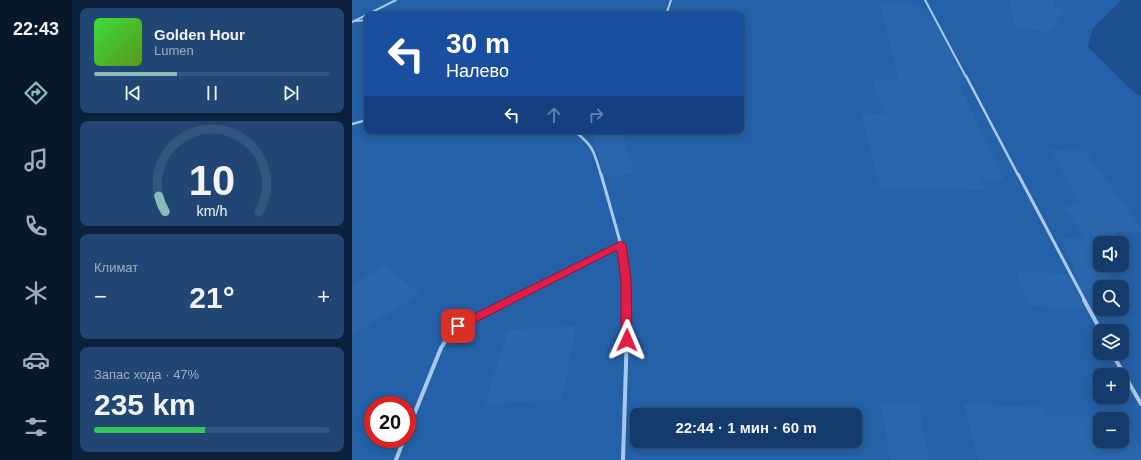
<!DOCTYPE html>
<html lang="ru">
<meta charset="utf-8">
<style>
:root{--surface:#143b6b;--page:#214673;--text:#f1f3f6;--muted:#9dadc1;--line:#33557e;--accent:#8bbbb9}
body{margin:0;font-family:Arial,sans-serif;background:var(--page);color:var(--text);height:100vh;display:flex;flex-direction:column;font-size:15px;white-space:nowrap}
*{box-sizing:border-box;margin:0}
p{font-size:13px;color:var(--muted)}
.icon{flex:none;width:22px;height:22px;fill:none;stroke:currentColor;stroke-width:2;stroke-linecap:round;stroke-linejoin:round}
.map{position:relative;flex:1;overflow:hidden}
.side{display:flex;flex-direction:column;gap:8px;padding:8px;background:#0b203b;width:280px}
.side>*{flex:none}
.hud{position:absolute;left:12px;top:12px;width:380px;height:122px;border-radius:8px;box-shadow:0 2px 10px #0003,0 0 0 1px var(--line);background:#1a4fa0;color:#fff;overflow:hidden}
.fabs{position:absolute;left:741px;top:236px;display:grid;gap:8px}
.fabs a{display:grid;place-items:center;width:36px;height:36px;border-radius:8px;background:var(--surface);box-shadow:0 2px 10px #0003,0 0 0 1px var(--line);font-size:20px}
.speed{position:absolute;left:12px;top:396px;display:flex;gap:8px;font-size:20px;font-weight:700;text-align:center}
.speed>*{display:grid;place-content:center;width:52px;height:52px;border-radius:50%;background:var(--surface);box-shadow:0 2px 10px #0003,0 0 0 1px var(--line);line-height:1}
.speed .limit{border:6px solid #d22;background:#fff;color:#111}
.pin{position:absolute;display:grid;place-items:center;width:34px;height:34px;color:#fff;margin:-17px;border-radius:8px;box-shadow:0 2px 6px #0006}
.me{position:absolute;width:44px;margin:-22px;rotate:1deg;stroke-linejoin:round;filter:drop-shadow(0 0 3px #0008)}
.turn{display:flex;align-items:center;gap:14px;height:84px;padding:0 16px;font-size:18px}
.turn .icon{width:52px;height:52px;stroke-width:2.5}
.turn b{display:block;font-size:28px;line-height:34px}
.lanes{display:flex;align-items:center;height:38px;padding:0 16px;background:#0003;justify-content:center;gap:20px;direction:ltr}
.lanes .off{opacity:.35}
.big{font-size:30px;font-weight:600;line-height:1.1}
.side .card{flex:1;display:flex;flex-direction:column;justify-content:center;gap:6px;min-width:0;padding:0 14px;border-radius:8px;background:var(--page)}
.side .dial{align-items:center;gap:0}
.dial svg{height:104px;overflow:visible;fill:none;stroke:var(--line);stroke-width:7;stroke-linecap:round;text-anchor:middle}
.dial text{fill:var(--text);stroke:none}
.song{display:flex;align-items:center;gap:12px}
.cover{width:48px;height:48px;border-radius:6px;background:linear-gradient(135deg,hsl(120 70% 55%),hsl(90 70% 35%))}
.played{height:4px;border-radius:2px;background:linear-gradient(90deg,var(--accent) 35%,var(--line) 35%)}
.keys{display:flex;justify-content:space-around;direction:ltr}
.heat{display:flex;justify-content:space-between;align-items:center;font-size:22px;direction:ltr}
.charge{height:6px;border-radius:3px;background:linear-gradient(90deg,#34c759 47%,var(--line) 0)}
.trip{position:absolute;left:278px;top:408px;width:232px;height:40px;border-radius:8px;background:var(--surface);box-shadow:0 2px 10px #0003,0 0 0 1px var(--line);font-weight:600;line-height:40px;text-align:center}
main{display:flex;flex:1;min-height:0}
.menu{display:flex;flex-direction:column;width:72px;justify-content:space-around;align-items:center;background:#08182b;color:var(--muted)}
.menu .icon{width:28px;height:28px}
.menu .on{color:var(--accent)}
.menu b{font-size:18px;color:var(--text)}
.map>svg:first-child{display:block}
.green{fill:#2461a8;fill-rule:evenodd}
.building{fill:#2a66ad;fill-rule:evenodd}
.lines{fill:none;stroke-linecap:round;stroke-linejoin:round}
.service-far3{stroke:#a9c9ee;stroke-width:2}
.service-far2{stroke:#a9c9ee;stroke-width:2.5}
.service-far1{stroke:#a9c9ee;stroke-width:3}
.service{stroke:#a9c9ee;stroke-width:4}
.route{fill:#e11d48;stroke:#92132f}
</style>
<main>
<nav class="menu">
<b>22:43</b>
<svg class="icon on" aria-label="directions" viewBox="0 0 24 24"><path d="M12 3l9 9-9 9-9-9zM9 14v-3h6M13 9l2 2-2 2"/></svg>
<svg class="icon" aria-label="music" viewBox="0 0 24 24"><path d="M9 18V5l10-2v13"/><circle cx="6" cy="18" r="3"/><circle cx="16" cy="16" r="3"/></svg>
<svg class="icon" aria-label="phone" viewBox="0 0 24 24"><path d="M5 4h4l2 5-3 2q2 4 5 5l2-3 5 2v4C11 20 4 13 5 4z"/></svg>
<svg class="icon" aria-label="climate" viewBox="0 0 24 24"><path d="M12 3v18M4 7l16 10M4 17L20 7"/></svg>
<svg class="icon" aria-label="car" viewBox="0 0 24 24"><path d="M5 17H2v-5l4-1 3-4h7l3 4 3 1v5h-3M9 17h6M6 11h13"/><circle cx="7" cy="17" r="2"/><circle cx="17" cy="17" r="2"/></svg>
<svg class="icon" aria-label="filters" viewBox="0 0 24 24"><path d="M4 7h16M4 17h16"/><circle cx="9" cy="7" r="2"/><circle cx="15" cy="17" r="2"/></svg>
</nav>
<section class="side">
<div class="card">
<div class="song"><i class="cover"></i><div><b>Golden Hour</b><p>Lumen</p></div></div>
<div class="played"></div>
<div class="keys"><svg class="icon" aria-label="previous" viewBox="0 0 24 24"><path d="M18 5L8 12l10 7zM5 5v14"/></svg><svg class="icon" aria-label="pause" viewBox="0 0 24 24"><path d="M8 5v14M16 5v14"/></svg><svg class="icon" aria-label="next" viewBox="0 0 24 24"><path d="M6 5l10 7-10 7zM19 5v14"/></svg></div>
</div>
<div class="card dial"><svg viewBox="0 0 100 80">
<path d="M14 69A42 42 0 1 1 86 69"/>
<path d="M14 69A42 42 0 0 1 9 57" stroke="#8bbbb9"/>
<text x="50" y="56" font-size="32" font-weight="700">10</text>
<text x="50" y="72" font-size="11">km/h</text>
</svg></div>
<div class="card"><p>Климат</p>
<div class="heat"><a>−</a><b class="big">21°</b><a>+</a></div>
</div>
<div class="card"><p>Запас хода · 47%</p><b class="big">235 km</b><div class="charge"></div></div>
</section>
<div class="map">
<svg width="789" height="460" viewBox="0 0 789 460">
<rect width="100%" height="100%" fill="#1b4f8f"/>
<path class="green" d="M0 0H770L741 28 736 47 784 94 789 96V460H0ZM15 15H389V131H15ZM748 243H770V265H748ZM748 287H770V309H748ZM748 331H770V353H748ZM748 375H770V397H748ZM21 405H55V439H21ZM285 415H503V441H285ZM748 419H770V441H748Z"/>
<path class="building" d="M658 0H701L702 6 714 8 697 33 662 26Z
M529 4 566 5 569 15 579 16 610 75 614 84H607L653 181 628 179 633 190 529 188 509 113 533 114 520 79H546Z
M241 131H270L282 173 253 178 246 155Z
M698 150 733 151 789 228V232H763L780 260 770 259V243H748V265H752L765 287H748V309H770V296L779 312 741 310 722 275H725L708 238 733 239 712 205H730Z
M33 266 68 294 0 335V284Z
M664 271 716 274 733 309 677 306Z
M224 326 210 400 133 404 156 330Z
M529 403 566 404 577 460H538Z
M612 404 690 407 693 415 773 419 789 450V460H626ZM748 419H770V441H748Z"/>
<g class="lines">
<path class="service-far3" d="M573 0 614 77
M62 15 109 13 161 15
M314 15 319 0
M4 21 15 20
M0 22 44 0"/>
<path class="service-far2" d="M614 76 666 175
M0 124 15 120
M222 131C242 146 242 152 249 175"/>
<path class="service-far1" d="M249 174 269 245 276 301
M666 174 733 301
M160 301 269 245"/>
<path class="service" d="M732 300 749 331
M760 353 789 404
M55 432 89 348 100 331 162 300
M44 460 52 439
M271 460 276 300"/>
</g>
<path class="route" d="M269 241 274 244 279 280 280 340 279 343 275 344 271 343 269 340V280L265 250 110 329H102L101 326 102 324Z"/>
</svg>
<div class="fabs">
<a><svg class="icon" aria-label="sound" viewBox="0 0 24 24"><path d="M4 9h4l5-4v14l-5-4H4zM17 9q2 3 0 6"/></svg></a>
<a><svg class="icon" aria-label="search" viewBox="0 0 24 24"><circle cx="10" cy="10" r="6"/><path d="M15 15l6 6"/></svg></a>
<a><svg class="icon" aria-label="layers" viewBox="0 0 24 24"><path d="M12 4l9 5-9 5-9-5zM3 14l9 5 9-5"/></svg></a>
<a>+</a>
<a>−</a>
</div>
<div class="speed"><div class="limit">20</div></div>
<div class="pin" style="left:106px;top:326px;background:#d93025"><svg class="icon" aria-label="arrive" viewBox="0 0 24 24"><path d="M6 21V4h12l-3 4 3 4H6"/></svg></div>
<svg class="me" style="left:275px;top:340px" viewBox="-20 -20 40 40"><path d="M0-17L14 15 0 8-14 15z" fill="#e11d48" stroke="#fff" stroke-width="4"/></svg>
<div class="trip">22:44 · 1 мин · 60 m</div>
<div class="hud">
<div class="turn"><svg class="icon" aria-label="left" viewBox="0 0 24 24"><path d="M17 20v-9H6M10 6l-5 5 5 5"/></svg><div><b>30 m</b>Налево</div></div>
<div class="lanes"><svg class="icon" aria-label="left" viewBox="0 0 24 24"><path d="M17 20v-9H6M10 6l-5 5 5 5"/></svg><svg class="icon off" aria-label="ahead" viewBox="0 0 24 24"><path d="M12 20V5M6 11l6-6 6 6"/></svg><svg class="icon off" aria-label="right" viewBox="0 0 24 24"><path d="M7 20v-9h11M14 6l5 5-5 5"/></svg></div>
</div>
</div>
</main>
